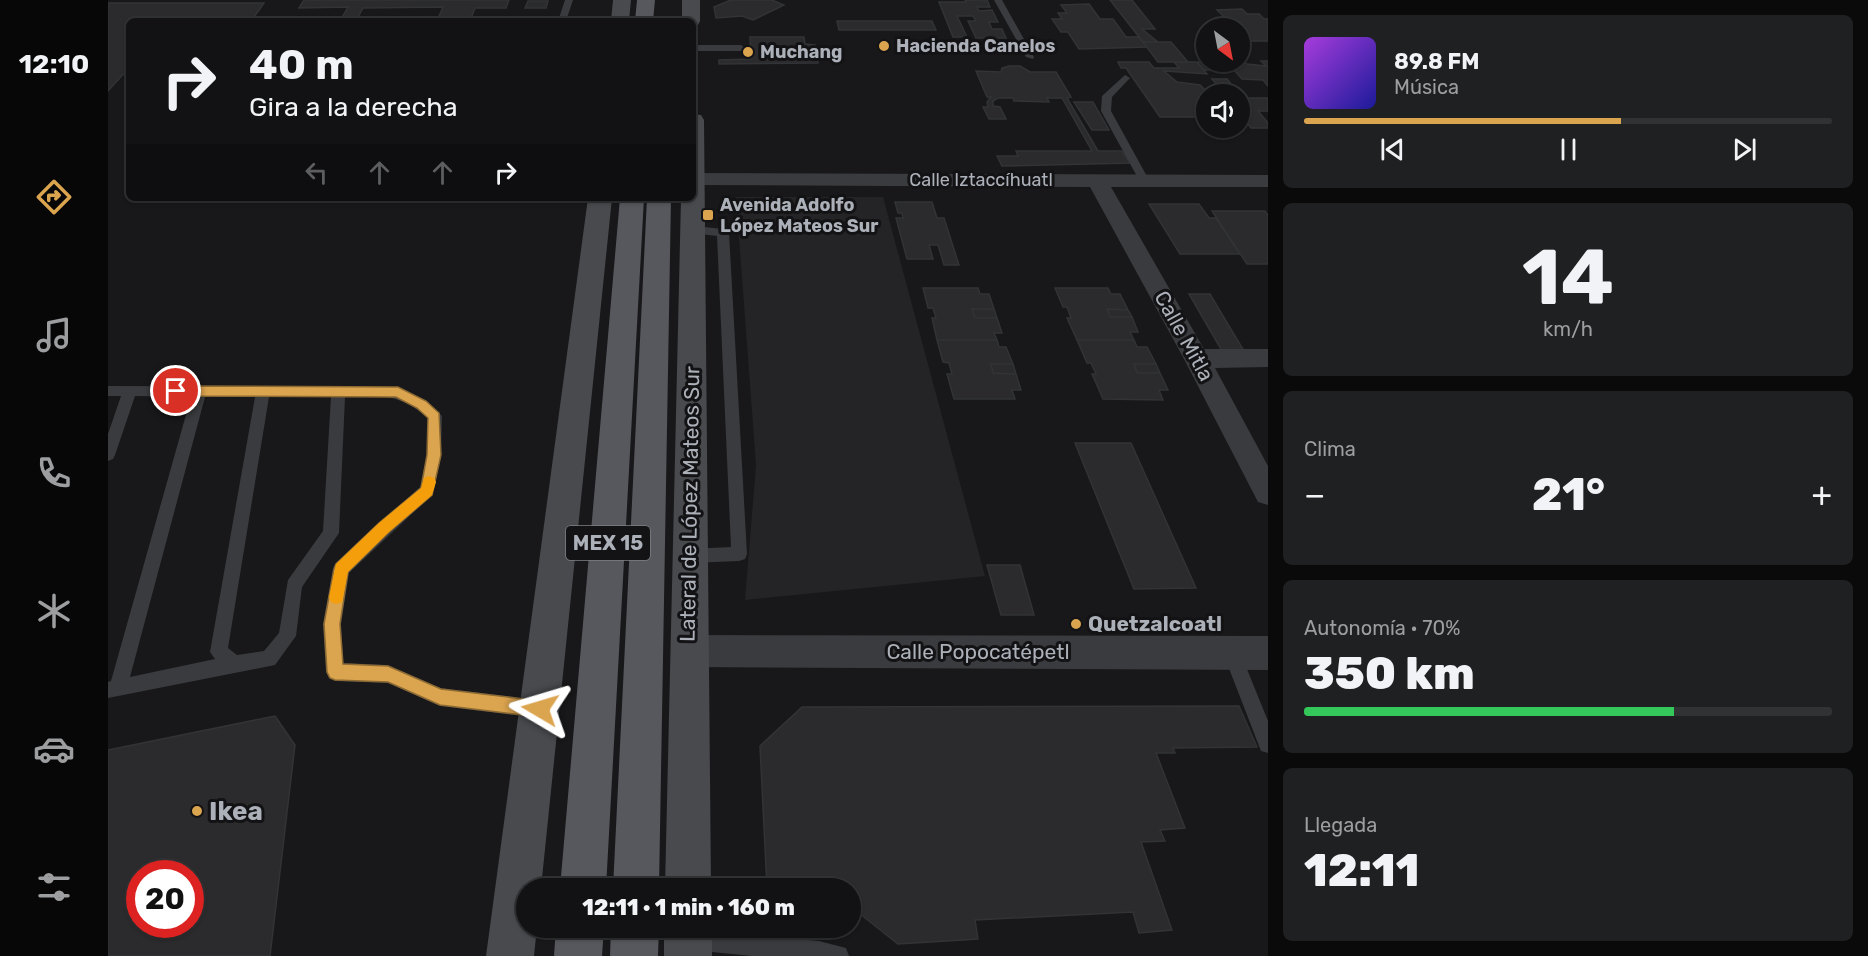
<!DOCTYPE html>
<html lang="es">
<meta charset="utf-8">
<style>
:root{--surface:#121214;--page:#1f2022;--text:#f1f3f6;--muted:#9c9ea0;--line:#313234;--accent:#dba44f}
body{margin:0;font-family:Rubik,sans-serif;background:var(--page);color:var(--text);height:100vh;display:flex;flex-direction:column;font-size:22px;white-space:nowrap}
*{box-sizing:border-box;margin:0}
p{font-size:20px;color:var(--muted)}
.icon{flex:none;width:33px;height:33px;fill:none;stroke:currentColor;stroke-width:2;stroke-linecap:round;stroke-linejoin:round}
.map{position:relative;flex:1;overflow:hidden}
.panel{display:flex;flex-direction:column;gap:15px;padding:15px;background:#0a0a0b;width:600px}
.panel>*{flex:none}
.guide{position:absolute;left:18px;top:18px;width:570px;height:183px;border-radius:9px;box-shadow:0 2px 4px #0004,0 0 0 2px var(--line);background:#121214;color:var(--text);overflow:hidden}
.needle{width:39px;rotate:148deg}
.tools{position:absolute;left:1088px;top:18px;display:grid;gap:12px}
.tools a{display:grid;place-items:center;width:54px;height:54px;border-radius:50%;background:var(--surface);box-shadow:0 2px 4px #0004,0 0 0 2px var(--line);font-size:30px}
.speed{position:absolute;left:18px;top:860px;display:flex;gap:12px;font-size:30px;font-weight:700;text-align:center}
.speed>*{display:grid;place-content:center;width:78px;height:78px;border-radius:50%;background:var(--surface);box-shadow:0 2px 4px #0004,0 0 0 2px var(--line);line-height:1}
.speed .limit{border:9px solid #d22;background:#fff;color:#111}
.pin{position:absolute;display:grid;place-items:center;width:51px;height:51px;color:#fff;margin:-26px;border:3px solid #fff;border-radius:50%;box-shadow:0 2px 6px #0007}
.me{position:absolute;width:66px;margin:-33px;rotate:277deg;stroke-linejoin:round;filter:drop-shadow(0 0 4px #0008)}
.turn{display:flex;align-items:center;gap:21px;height:126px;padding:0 24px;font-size:27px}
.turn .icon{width:78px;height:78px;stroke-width:2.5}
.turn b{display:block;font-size:42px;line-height:51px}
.lanes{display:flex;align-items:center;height:57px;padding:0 24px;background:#0003;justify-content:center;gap:30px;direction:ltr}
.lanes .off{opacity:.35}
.big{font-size:45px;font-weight:800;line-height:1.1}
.panel .widget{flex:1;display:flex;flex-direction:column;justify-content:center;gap:9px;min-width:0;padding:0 21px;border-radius:9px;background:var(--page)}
.panel .dial{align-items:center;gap:0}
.dial b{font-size:78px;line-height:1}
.song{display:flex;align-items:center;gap:18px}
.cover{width:72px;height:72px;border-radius:9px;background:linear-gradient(135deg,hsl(280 70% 55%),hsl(240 70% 35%))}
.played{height:6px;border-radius:3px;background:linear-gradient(90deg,var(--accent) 60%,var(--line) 60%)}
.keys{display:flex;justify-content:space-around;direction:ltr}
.heat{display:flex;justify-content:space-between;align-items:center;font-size:33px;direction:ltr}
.charge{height:9px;border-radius:4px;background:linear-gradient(90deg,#34c759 70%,var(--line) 0)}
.trip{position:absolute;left:408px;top:878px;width:345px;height:60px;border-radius:30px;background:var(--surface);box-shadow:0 2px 4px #0004,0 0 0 2px var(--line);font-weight:800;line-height:60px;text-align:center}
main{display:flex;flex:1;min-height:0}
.tab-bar{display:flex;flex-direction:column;width:108px;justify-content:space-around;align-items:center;background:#070708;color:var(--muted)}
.tab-bar .icon{width:42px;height:42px}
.tab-bar .active{color:var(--accent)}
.tab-bar b{font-size:27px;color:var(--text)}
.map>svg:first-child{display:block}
.built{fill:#242427}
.building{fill:#2b2b2e;stroke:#323336;stroke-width:1.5;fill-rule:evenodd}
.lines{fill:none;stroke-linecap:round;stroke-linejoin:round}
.lane{fill:#3a3b3e;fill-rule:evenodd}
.street{fill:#3a3b3e;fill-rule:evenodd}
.secondary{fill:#484a4e;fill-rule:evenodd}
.primary{fill:#56585d;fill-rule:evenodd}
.route{fill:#dba44f;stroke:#8e6b33;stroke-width:1.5}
.slow{fill:#f59e0b}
.poi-dot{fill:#dba44f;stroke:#131315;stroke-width:2}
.labels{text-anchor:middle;stroke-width:6;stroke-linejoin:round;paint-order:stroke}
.far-poi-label{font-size:18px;font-weight:bold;fill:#acb0b8;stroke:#131315;text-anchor:start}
.far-street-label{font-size:18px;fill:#acb0b8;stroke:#131315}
.shield{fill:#131315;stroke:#7e8187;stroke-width:1.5}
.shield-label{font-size:20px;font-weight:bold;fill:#acb0b8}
.street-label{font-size:21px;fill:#acb0b8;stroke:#131315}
.poi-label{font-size:21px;font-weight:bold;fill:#acb0b8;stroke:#131315;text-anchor:start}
.near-poi-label{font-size:26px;font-weight:bold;fill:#acb0b8;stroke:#131315;text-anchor:start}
</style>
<main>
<nav class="tab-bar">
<b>12:10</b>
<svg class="icon active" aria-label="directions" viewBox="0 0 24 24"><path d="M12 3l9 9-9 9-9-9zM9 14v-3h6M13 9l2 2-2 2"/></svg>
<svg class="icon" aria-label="music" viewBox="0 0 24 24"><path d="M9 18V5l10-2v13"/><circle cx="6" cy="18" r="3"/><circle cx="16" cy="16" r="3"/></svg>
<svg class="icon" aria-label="phone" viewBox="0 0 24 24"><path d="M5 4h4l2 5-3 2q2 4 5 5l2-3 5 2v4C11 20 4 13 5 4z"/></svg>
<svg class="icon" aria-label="climate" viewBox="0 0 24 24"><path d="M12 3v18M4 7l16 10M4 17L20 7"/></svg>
<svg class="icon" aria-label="car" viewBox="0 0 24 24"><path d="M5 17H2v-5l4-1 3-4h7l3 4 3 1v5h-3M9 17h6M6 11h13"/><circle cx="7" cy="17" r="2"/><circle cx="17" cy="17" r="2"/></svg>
<svg class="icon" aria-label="filters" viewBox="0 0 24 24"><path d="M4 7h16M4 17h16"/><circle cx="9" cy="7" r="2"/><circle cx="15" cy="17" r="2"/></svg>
</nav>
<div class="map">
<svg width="1160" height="956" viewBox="0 0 1160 956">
<rect width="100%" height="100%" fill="#18181a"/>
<path class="built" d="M628 197H775L877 576 637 600 648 465Z"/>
<path class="building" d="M196 0H401L398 8H367L362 21H329L335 7 255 8 248 21H232L240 7 191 8Z
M623 0H664L676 5 645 20 634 16 608 18 606 7Z
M857 0H879L882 7H869L871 11 884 10 890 22H881L884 29H894L898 38H868L860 21H868L865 16H849L859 37H845L831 2H858Z
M1002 0H1024L1047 29H1034L1050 42H1035Z
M420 1H440L438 8H417Z
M0 3H156L143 21H21V68L0 91Z
M981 4 992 19H1005L1018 37H1031L1039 47 971 49 960 32H953L944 19H954L950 13H959L953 5Z
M1134 9 1139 14H1151L1156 19H1160V41H1131V28H1128L1109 10Z
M729 21H824L828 30H731Z
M642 37H696L697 44 707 45 710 63 611 64V60L643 59Z
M1035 42H1063L1080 62H1050Z
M1153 61H1160V86L1155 80 1134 79 1119 62H1137L1139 64 1158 66Z
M1010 62H1041L1046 68H1071L1066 62H1089L1099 74 1056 71 1069 82 1092 85 1101 94H1098V117H1052L1018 68H1013Z
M1089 62H1104L1111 70H1096Z
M901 66H912L922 72H948L963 97 959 98 990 151H1014L1022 163 894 166 889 156H910L908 151H984L954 98H939L941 102 906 101 905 98H890L885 101V106L892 107 898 119H881L875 107H880L879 102 883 97H879L868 71 893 72 894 68Z
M1104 79H1119L1135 98H1131V94H1117Z
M1131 98H1160V111H1150L1160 123V128H1143L1140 124H1131Z
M966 102H985L1001 130H984Z
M787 202H824L829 218H836L851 265H836L830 245H821L825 259H799L788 218H795L794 213H790Z
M1041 204H1091L1101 218H1108L1132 254H1072Z
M1104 211H1157L1160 215V264H1139Z
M815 288H870L872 294H881L886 309H864L867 318H889L894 333H886L889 340H829L824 318H828L825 308H820Z
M947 288H1000L1003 294H1012L1020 310 999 309 1002 317H1024L1030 332H1022L1026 340H969L959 318H963L959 307H955Z
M1081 294H1102L1136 351H1114Z
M864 309H886L889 318H867Z
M999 309 1020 310 1024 317H1002Z
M829 340H889L891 347H898L905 364H883L885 373 908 374 913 390H904L907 399H846L839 374H844L841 363 835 362Z
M969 340H1026L1029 347H1039L1048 364H1026L1029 373H1052L1060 390H1051L1055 400 995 399 984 374H988L983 363H979Z
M883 364H905L908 374 885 373Z
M1026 364H1048L1052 373H1029Z
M967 443H1023L1088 588 1026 589Z
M879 565H912L926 615H893Z
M1131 706 1149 747 1065 748 1067 753H1048L1077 828 1052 830 1057 841 1033 842 1064 930 1031 933 1025 912 867 920 870 939 790 944 742 906V888H659L652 746 694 707Z
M167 716 187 745 162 956H0V750ZM32 873H82V924H32Z"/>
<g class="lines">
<path class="lane" d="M457 0H465L458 21H450Z
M886 0H894L926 57 925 59 918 57Z
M585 45H633L637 48 633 51H585Z
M1017 75 1022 78 1004 97 1003 111 1041 180 1036 183 1031 180 993 111 994 96Z
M587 226 615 229 621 233 639 554 637 559 631 561 582 563 576 561 574 556 576 551 582 549 623 547 609 236 583 233 581 230Z
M0 386 290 387 319 401 334 416 333 455 324 495 241 573 233 624 235 663 280 665 332 688 432 700 438 703 441 709 438 715 432 718 332 706 280 683 227 681 221 678 218 672 215 624 225 569 227 564 312 487 319 455 320 418C289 392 275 397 237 397L231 533 194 587 188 636 167 665 0 698V682L3 681 83 397 27 396 7 455 5 459 0 461V434L13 396H0ZM97 397H147L102 652 107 659 22 677ZM161 397H223L215 531 180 580 171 633 156 651 129 655 120 648Z
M1124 644 1130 647 1160 721V753L1153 751 1115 653 1118 647Z
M584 928 711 941 738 948 741 956H644L584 950 576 947 573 939 576 931Z"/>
<path class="street" d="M585 173 1160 175V187H1003L1096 349H1160V367L1107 368 1160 466V505L1150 502 1076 359 982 187 586 185Z
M580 635 1160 636V670L580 667 568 663 563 651 568 639Z"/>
<path class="secondary" d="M505 0H523L521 21H503Z
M574 0H592V21L590 25 585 26V21H574Z
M585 114 593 115 596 120 603 888H557L573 198H585Z
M480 198H504L433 888H418V927H429L426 956H378Z
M556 927H604V956H556Z"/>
<path class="primary" d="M529 0H547L545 21H527Z
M512 198H536L498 888H452Z
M539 198H563L551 888H505Z
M448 927H496L494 956H446Z
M503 927H551L550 956H502Z"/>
</g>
<path class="route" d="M68 386 290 387 318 401 331 413 333 455 324 495 281 532 240 572 232 624 235 664 280 666 333 689 432 701 437 703 440 709 437 715 432 717 332 705 280 682 227 680 222 678 219 672 216 624 226 569 228 564 271 523 313 488 319 455 320 418 309 408 288 397 68 396 62 391Z"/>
<path class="slow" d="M321 476 326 478 328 482 324 495 281 532 240 572 234 602 228 604 223 602 221 597 228 564 271 523 313 488 316 478Z"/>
<g class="poi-dot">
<circle cx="776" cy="46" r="6"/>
<circle cx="640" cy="52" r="6"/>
<rect x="594" y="209" width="12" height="12" rx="3"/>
<circle cx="968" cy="624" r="6"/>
<circle cx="89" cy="811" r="6"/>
</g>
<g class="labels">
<g class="far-poi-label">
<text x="788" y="52">Hacienda Canelos</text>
<text x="652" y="58">Muchang</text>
<text x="612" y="211">Avenida Adolfo<tspan x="612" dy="21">López Mateos Sur</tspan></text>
</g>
<g class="far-street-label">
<text x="873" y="186">Calle Iztaccíhuatl</text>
</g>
<rect class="shield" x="458" y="526" width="84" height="34" rx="4.5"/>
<g class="shield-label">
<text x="500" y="550">MEX 15</text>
</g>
<g class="street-label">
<text transform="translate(1076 336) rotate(61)" y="7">Calle Mitla</text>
<text transform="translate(582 504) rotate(-89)" y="7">Lateral de López Mateos Sur</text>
<text x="870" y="659">Calle Popocatépetl</text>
</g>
<g class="poi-label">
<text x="980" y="631">Quetzalcoatl</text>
</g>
<g class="near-poi-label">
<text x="101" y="820">Ikea</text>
</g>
</g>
</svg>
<div class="tools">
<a><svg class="needle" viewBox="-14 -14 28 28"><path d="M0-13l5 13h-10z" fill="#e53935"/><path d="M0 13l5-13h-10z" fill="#9c9ea0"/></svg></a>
<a><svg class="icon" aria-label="sound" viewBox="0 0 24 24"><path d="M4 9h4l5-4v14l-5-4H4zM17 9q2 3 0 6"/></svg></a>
</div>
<div class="speed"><div class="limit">20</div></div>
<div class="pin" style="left:68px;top:391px;background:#d93025"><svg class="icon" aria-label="arrive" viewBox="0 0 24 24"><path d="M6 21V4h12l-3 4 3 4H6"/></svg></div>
<svg class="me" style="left:432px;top:709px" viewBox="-20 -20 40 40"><path d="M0-17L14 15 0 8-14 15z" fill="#dba44f" stroke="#fff" stroke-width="4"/></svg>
<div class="trip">12:11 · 1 min · 160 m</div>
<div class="guide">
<div class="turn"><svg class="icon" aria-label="right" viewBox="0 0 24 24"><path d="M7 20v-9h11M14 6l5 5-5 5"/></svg><div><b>40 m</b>Gira a la derecha</div></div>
<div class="lanes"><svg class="icon off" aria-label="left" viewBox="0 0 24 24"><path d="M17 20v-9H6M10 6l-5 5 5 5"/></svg><svg class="icon off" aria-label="ahead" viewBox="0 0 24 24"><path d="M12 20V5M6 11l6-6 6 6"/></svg><svg class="icon off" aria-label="ahead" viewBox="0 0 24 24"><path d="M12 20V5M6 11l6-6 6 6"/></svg><svg class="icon" aria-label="right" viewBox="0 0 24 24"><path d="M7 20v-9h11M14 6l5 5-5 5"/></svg></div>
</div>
</div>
<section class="panel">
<div class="widget">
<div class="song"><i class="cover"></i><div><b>89.8 FM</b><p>Música</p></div></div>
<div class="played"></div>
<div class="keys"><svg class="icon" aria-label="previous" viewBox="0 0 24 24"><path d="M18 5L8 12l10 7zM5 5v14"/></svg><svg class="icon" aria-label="pause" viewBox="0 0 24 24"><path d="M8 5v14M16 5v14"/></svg><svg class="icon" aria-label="next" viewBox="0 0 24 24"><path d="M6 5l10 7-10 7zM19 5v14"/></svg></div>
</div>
<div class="widget dial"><b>14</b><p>km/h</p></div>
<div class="widget"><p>Clima</p>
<div class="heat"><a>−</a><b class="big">21°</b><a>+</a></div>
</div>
<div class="widget"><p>Autonomía · 70%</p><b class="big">350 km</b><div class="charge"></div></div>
<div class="widget"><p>Llegada</p><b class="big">12:11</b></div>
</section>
</main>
